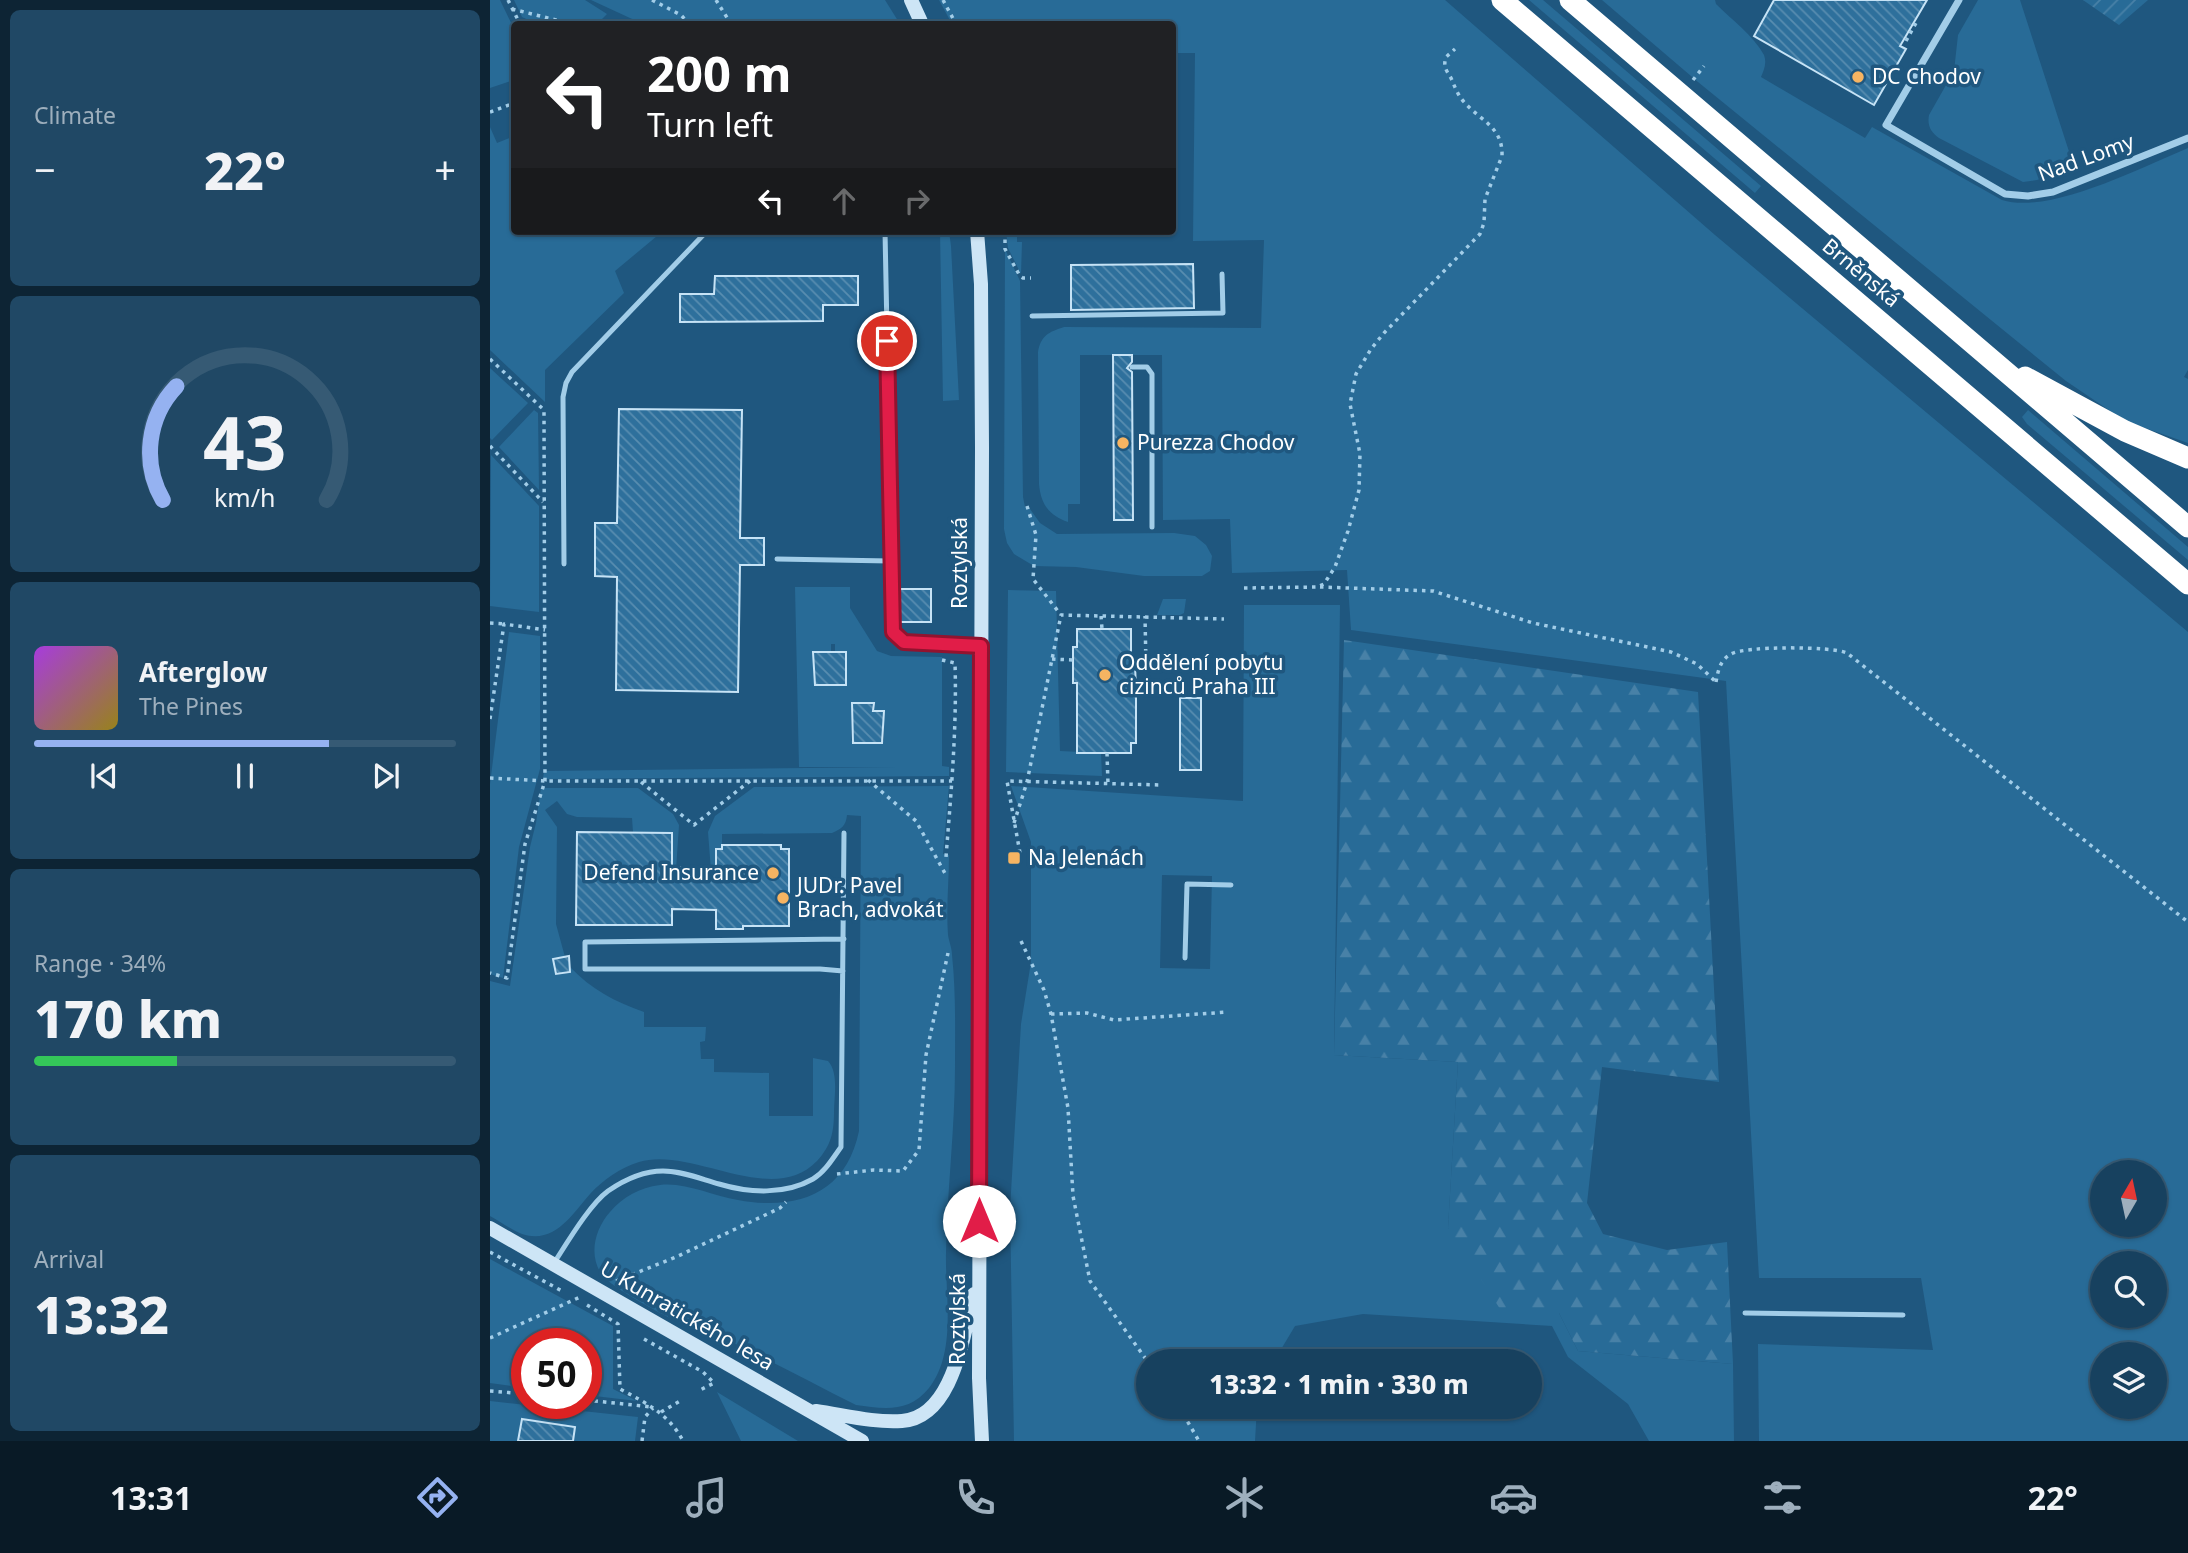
<!DOCTYPE html>
<meta charset="utf-8">
<style>
:root{--surface:#17415f;--page:#204865;--text:#f1f3f6;--muted:#9eafbd;--line:#365a74;--accent:#95b2f1}
body{margin:0;font-family:"Noto Sans",sans-serif;background:var(--page);color:var(--text);height:100vh;display:flex;flex-direction:column;font-size:26px;white-space:nowrap}
*{box-sizing:border-box;margin:0}
p{font-size:23px;color:var(--muted)}
.icon{flex:none;width:38px;height:38px;fill:none;stroke:currentColor;stroke-width:2;stroke-linecap:round;stroke-linejoin:round}
.map{position:relative;flex:1;overflow:hidden}
.panel{display:flex;flex-direction:column;gap:10px;padding:10px;background:#0d2434;width:490px}
.panel>*{flex:none}
.hud{position:absolute;left:21px;top:21px;width:665px;height:214px;border-radius:7px;box-shadow:0 2px 5px #0004,0 0 0 2px var(--line);background:#202124;color:#fff;overflow:hidden}
.needle{width:46px;rotate:9deg}
.fabs{position:absolute;left:1600px;top:1160px;display:grid;gap:14px}
.fabs a{display:grid;place-items:center;width:77px;height:77px;border-radius:50%;background:var(--surface);box-shadow:0 2px 5px #0004,0 0 0 2px var(--line);font-size:35px}
.speed{position:absolute;left:21px;top:1328px;display:flex;gap:14px;font-size:35px;font-weight:700;text-align:center}
.speed>*{display:grid;place-content:center;width:91px;height:91px;border-radius:50%;background:var(--surface);box-shadow:0 2px 5px #0004,0 0 0 2px var(--line);line-height:1}
.speed .limit{border:10px solid #d22;background:#fff;color:#111}
.pin{position:absolute;display:grid;place-items:center;width:60px;height:60px;color:#fff;margin:-30px;border:4px solid #fff;border-radius:50%;box-shadow:0 2px 7px #0007}
.me{position:absolute;width:77px;margin:-38px;rotate:0deg;stroke-linejoin:round;filter:drop-shadow(0 0 5px #0008)}
.turn{display:flex;align-items:center;gap:24px;height:147px;padding:0 21px;font-size:32px}
.turn .icon{width:91px;height:91px;stroke-width:2.5}
.turn b{display:block;font-size:49px;line-height:60px}
.lanes{display:flex;align-items:center;height:66px;padding:0 21px;background:#0003;justify-content:center;gap:35px;direction:ltr}
.lanes .off{opacity:.35}
.big{font-size:52px;font-weight:800;line-height:1.1}
.panel .widget{flex:1;display:flex;flex-direction:column;justify-content:center;gap:10px;min-width:0;padding:0 24px;border-radius:10px;background:var(--page)}
.panel .dial{align-items:center;gap:0}
.dial svg{height:182px;overflow:visible;fill:none;stroke:var(--line);stroke-width:7;stroke-linecap:round;text-anchor:middle}
.dial text{fill:var(--text);stroke:none}
.song{display:flex;align-items:center;gap:21px}
.cover{width:84px;height:84px;border-radius:10px;background:linear-gradient(135deg,hsl(280 70% 55%),hsl(50 70% 35%))}
.played{height:7px;border-radius:4px;background:linear-gradient(90deg,var(--accent) 70%,var(--line) 70%)}
.keys{display:flex;justify-content:space-around;direction:ltr}
.heat{display:flex;justify-content:space-between;align-items:center;font-size:38px;direction:ltr}
.charge{height:10px;border-radius:5px;background:linear-gradient(90deg,#34c759 34%,var(--line) 0)}
.trip{position:absolute;left:646px;top:1349px;width:406px;height:70px;border-radius:35px;background:var(--surface);box-shadow:0 2px 5px #0004,0 0 0 2px var(--line);font-weight:800;line-height:70px;text-align:center}
.tabs{display:flex;height:112px;justify-content:space-around;align-items:center;background:#091a26;color:var(--muted)}
.tabs .icon{width:49px;height:49px}
.tabs .on{color:var(--accent)}
.tabs b{font-size:32px;color:var(--text)}
main{display:flex;flex:1;min-height:0}
.map>svg:first-child{display:block}
.grass{fill:#286b97;fill-rule:evenodd}
.forest{fill:url(#forest-firs)}
.garden{fill:url(#garden-furrows)}
.building{fill:url(#building-back-hatch);stroke:#c6e3f6;stroke-width:2}
.lines{fill:none;stroke-linecap:round;stroke-linejoin:round}
.path{stroke:#a2cde8;stroke-width:3.5;stroke-dasharray:3.5 5;stroke-linecap:butt}
.lane{stroke:#a2cde8;stroke-width:5}
.street{stroke:#a2cde8;stroke-width:7}
.secondary{stroke:#cde5f6;stroke-width:14}
.highway{stroke:#fff;stroke-width:21}
.route-casing{stroke:#92132f;stroke-width:18}
.route{stroke:#e11d48;stroke-width:12}
.poi-dot{fill:#f6b462;stroke:#1f577f;stroke-width:2.5}
.labels{text-anchor:middle;stroke-width:7;stroke-linejoin:round;paint-order:stroke}
.poi-label{font-size:21px;fill:#fff;stroke:#1f577f;text-anchor:start}
.street-label{font-size:21px;fill:#fff;stroke:#1f577f}
</style>
<main>
<section class="panel">
<div class="widget"><p>Climate</p>
<div class="heat"><a>−</a><b class="big">22°</b><a>+</a></div>
</div>
<div class="widget dial"><svg viewBox="0 0 100 80">
<path d="M14 69A42 42 0 1 1 86 69"/>
<path d="M14 69A42 42 0 0 1 20 19" stroke="#95b2f1"/>
<text x="50" y="56" font-size="32" font-weight="700">43</text>
<text x="50" y="72" font-size="11">km/h</text>
</svg></div>
<div class="widget">
<div class="song"><i class="cover"></i><div><b>Afterglow</b><p>The Pines</p></div></div>
<div class="played"></div>
<div class="keys"><svg class="icon" aria-label="previous" viewBox="0 0 24 24"><path d="M18 5L8 12l10 7zM5 5v14"/></svg><svg class="icon" aria-label="pause" viewBox="0 0 24 24"><path d="M8 5v14M16 5v14"/></svg><svg class="icon" aria-label="next" viewBox="0 0 24 24"><path d="M6 5l10 7-10 7zM19 5v14"/></svg></div>
</div>
<div class="widget"><p>Range · 34%</p><b class="big">170 km</b><div class="charge"></div></div>
<div class="widget"><p>Arrival</p><b class="big">13:32</b></div>
</section>
<div class="map">
<svg width="1698" height="1441" viewBox="0 0 1698 1441">
<defs>
<pattern id="forest-firs" width="22" height="20" patternUnits="userSpaceOnUse" patternTransform="scale(1.75)"><rect width="22" height="20" fill="#286b97"/><path d="M5 1l3.5 6h-7zM16 11l3.5 6h-7z" fill="#4881a7"/></pattern>
<pattern id="garden-furrows" width="10" height="10" patternUnits="userSpaceOnUse" patternTransform="scale(1.75)"><rect width="10" height="10" fill="#286b97"/><path d="M-1 1l2-2M0 10L10 0M9 11l2-2" fill="none" stroke="#4881a7"/></pattern>
<pattern id="building-back-hatch" width="6" height="6" patternUnits="userSpaceOnUse" patternTransform="scale(1.75)"><rect width="6" height="6" fill="#2e709c"/><path d="M-1 5l2 2M0 0l6 6M5-1l2 2" fill="none" stroke="#588db0"/></pattern>
</defs>
<rect width="100%" height="100%" fill="#1f577f"/>
<path class="grass" d="M0 0H10L24 29V80L0 88Z
M24 0H95L117 14 107 24H47L32 17Z
M101 0H395L410 24H153Z
M449 0H955L1225 235 1698 632V1441H1269L1268 1344 1443 1350 1431 1278H1269L1236 681 861 630 857 570 742 573 740 519 673 520 672 355H590V504H578V522C559 515 551 505 549 484L548 352C551 335 559 332 574 327L771 328 774 240 703 241 705 53H683L682 24H462ZM1612 1172H1664V1225H1612ZM1612 1264H1664V1316H1612ZM1612 1354H1664V1407H1612Z
M1039 0H1053L1271 186 1265 193Z
M1112 0H1225L1226 4C1241 19 1264 36 1274 55 1277 63 1274 70 1271 77L1375 138 1382 127 1512 200C1560 215 1652 167 1698 148V370L1694 377 1698 379V443L1635 421 1576 381 1208 82Z
M1488 0H1530L1584 167 1547 180 1533 182 1449 138C1441 132 1437 126 1439 115L1464 71 1468 35Z
M0 127 7 143 24 136V231H173L125 271 134 293 55 370V402L0 350Z
M450 231H459L461 246 469 400 453 401Z
M516 231H527V242H532L531 274 518 248Z
M515 249 530 281 533 497 535 507 540 509 550 523 567 534 684 533 705 536 716 545 722 556 720 571 712 576H654L586 567 544 566 524 554 517 543 514 529Z
M0 368 38 403 2 440 0 438Z
M44 410 48 413 49 490 9 447Z
M1538 410 1698 547V560L1537 424 1532 417Z
M1 455 49 506V612L0 606Z
M305 587H360V608L387 651 401 656 452 657V766L459 767V776L53 779 54 771 405 767H309ZM341 644H345V652L324 682 323 652H341ZM379 703H383V711H394V740L392 743H364L361 740 362 711H379Z
M518 590 566 591 570 751 611 753 612 776 516 772Z
M673 599H696L694 613 690 615H667Z
M754 605H850L844 1055 968 1062 958 1228 1069 1313 1088 1351 1243 1364 1244 1441H1159L1138 1404 1078 1357 1062 1326 873 1314 805 1326 784 1361 658 1362V1407H767L765 1441H524L520 1209 531 1024 541 962V842L521 786 753 801ZM672 875 722 876 720 969 670 968Z
M19 632 50 636V769L29 847 13 978 0 974V784Z
M459 786 453 854 459 855C459 881 456 908 458 935 459 942 462 948 462 955 466 992 465 1030 465 1067 465 1129 457 1191 456 1253 455 1296 467 1352 439 1388 419 1413 394 1409 366 1405 322 1383 278 1359 233 1338 221 1332 206 1329 193 1324 176 1317 122 1288 112 1275 98 1255 105 1229 120 1212 134 1196 149 1188 170 1185 196 1182 222 1196 248 1200 307 1211 356 1194 369 1131L371 816 357 815C356 826 351 829 342 833L232 834V849H226V871H221L218 832 225 816 264 787Z
M51 788H148L183 814 189 825 186 870H182V833L143 832 142 818 87 817 77 814 67 801 55 810 67 827 66 924 75 957 63 959 66 974 80 972V967C101 989 125 1002 154 1012V1027H216L215 1041 210 1042 211 1059H224V1072L279 1073V1116H323V1058L338 1061C349 1073 344 1097 344 1112 344 1132 341 1146 327 1161 282 1208 202 1146 149 1162 130 1168 113 1180 100 1194 83 1213 65 1245 32 1234 21 1230 10 1221 0 1216V981L20 986 40 847 46 823Z
M0 1259 123 1326V1389L147 1401 96 1395V1344H37V1388L0 1383Z
M227 1392 308 1441H251Z
M0 1401 148 1417 145 1441H0Z"/>
<path class="forest" d="M854 640 1208 692 1229 1082 1112 1067 1097 1203 1113 1234 1177 1250 1237 1242 1243 1364 1088 1351 1069 1313 1012 1312 958 1228 968 1062 844 1055Z"/>
<path class="garden" d="M1593 0H1658L1629 25Z"/>
<path class="building" d="M1284 0H1437L1410 46 1416 49 1384 105 1264 36Z
M703 264 704 308 581 310V265Z
M225 276H368V305H333V321L190 322V294H224Z
M623 355H642V362L637 368 642 372 643 520H624Z
M129 409 252 410 250 538H274V565H250L248 692 126 690 127 577 105 576V523H127Z
M410 589H441V622H410Z
M587 629H641V665H645L646 688V743H641V753H587V683H583V647H587Z
M323 652H356V685H325Z
M690 698H711V770H690Z
M362 703H384L383 711H394L392 743H363Z
M87 832 182 833V867L226 868V849H232V845H291V849H299V926H253V929H226V910L182 909V925H86Z
M79 956 80 972 66 974 63 959Z
M32 1419 85 1427 83 1441H28Z"/>
<g class="lines">
<path class="path" d="M18 0 30 24
M162 0 191 15 199 24
M226 0 241 24
M453 0 466 24
M22 9 82 24
M1416 41 1427 21
M1203 80 1214 66
M0 112 24 103
M515 231V249L530 276 533 278H541
M0 359 54 410 55 781 35 844 17 978 0 973
M0 446 53 502
M537 506 546 535 543 579 571 615
M830 587 943 591 1043 623 1181 652 1207 664 1226 682
M754 588 827 587 834 584 845 567 858 531 869 490 870 454 860 404 866 374 881 349 894 333 990 234 994 223 995 199 1012 156C1013 127 991 121 975 103 968 96 965 87 961 78 956 70 953 66 956 57L965 49
M611 616 612 629
M0 623 14 624
M562 659 583 660
M452 660 465 663C467 728 461 793 456 857
M645 667H656L655 616
M1226 682C1228 671 1230 660 1241 654 1254 646 1343 646 1357 653L1698 922
M0 719 14 624 55 630
M617 753 618 784
M0 778 55 781H462
M378 780 426 821 457 877
M151 782 204 825 260 781
M524 823 537 782 571 615 734 619
M530 853 517 781 672 785
M531 941 554 990 561 1014 578 1108 583 1196 600 1281 658 1362
M561 1014 597 1013 624 1020 738 1012
M347 1174 384 1170 413 1171 429 1150 436 1055 458 953
M0 1252 72 1291
M126 1281 186 1257 290 1208 296 1202
M97 1305 128 1324 130 1389C156 1403 179 1414 193 1441
M0 1338 90 1297
M154 1339 213 1372 224 1383 208 1391
M0 1391 37 1394
M96 1400 162 1407
M689 1407 709 1441
M171 1412 190 1401
M152 1441 155 1417 163 1408"/>
<path class="lane" d="M395 231 403 632 414 642 491 646
M542 316 733 313 732 274
M642 367H657L662 374V527
M287 559 400 561
M74 564 73 397 76 383 82 372 217 231
M695 958 697 884 741 885
M353 971 330 969H95V942L354 939
M64 1263C77 1243 100 1204 118 1191 134 1180 153 1171 173 1171 192 1171 211 1179 229 1184 259 1193 295 1195 323 1179 335 1172 343 1158 351 1147L354 833
M1255 1313 1413 1315"/>
<path class="street" d="M1469 0 1396 125 1515 194 1538 196 1563 192 1698 138"/>
<path class="secondary" d="M421 0 432 24
M487 231 491 284 492 448 489 1378 492 1441
M0 1228 372 1441
M326 1411C354 1415 384 1423 412 1421 464 1417 473 1334 484 1294"/>
<path class="highway" d="M1012 0 1698 584
M1080 0 1698 527
M1535 377 1635 431 1698 458"/>
</g>
<g class="lines">
<defs>
<path id="route" d="M397 341 403 632 414 642 491 646 489 1221"/>
</defs>
<use href="#route" class="route-casing"/>
<use href="#route" class="route"/>
</g>
<g class="poi-dot">
<circle cx="1368" cy="77" r="7"/>
<circle cx="633" cy="443" r="7"/>
<circle cx="615" cy="675" r="7"/>
<rect x="517" y="851" width="14" height="14" rx="3.5"/>
<circle cx="283" cy="873" r="7"/>
<circle cx="293" cy="898" r="7"/>
</g>
<g class="labels">
<g class="poi-label">
<text x="1382" y="84">DC Chodov</text>
<text x="647" y="450">Purezza Chodov</text>
<text x="629" y="670">Oddělení pobytu<tspan x="629" dy="24">cizinců Praha III</tspan></text>
<text x="538" y="865">Na Jelenách</text>
<text x="269" y="880" text-anchor="end">Defend Insurance</text>
<text x="307" y="893">JUDr. Pavel<tspan x="307" dy="24">Brach, advokát</tspan></text>
</g>
<g class="street-label">
<text transform="translate(1596 158) rotate(-20)" y="7">Nad Lomy</text>
<text transform="translate(1371 273) rotate(40)" y="7">Brněnská</text>
<text transform="translate(470 563) rotate(-90)" y="7">Roztylská</text>
<text transform="translate(197 1316) rotate(30)" y="7">U Kunratického lesa</text>
<text transform="translate(468 1319) rotate(-90)" y="7">Roztylská</text>
</g>
</g>
</svg>
<div class="fabs">
<a><svg class="needle" viewBox="-14 -14 28 28"><path d="M0-13l5 13h-10z" fill="#e53935"/><path d="M0 13l5-13h-10z" fill="#9eafbd"/></svg></a>
<a><svg class="icon" aria-label="search" viewBox="0 0 24 24"><circle cx="10" cy="10" r="6"/><path d="M15 15l6 6"/></svg></a>
<a><svg class="icon" aria-label="layers" viewBox="0 0 24 24"><path d="M12 4l9 5-9 5-9-5zM3 14l9 5 9-5"/></svg></a>
</div>
<div class="speed"><div class="limit">50</div></div>
<div class="pin" style="left:397px;top:341px;background:#d93025"><svg class="icon" aria-label="arrive" viewBox="0 0 24 24"><path d="M6 21V4h12l-3 4 3 4H6"/></svg></div>
<svg class="me" style="left:489px;top:1221px" viewBox="-20 -20 40 40"><circle r="19" fill="#fff"/><path d="M0-13L10 11 0 6-10 11z" fill="#e11d48"/></svg>
<div class="trip">13:32 · 1 min · 330 m</div>
<div class="hud">
<div class="turn"><svg class="icon" aria-label="left" viewBox="0 0 24 24"><path d="M17 20v-9H6M10 6l-5 5 5 5"/></svg><div><b>200 m</b>Turn left</div></div>
<div class="lanes"><svg class="icon" aria-label="left" viewBox="0 0 24 24"><path d="M17 20v-9H6M10 6l-5 5 5 5"/></svg><svg class="icon off" aria-label="ahead" viewBox="0 0 24 24"><path d="M12 20V5M6 11l6-6 6 6"/></svg><svg class="icon off" aria-label="right" viewBox="0 0 24 24"><path d="M7 20v-9h11M14 6l5 5-5 5"/></svg></div>
</div>
</div>
</main>
<nav class="tabs">
<b>13:31</b>
<svg class="icon on" aria-label="directions" viewBox="0 0 24 24"><path d="M12 3l9 9-9 9-9-9zM9 14v-3h6M13 9l2 2-2 2"/></svg>
<svg class="icon" aria-label="music" viewBox="0 0 24 24"><path d="M9 18V5l10-2v13"/><circle cx="6" cy="18" r="3"/><circle cx="16" cy="16" r="3"/></svg>
<svg class="icon" aria-label="phone" viewBox="0 0 24 24"><path d="M5 4h4l2 5-3 2q2 4 5 5l2-3 5 2v4C11 20 4 13 5 4z"/></svg>
<svg class="icon" aria-label="climate" viewBox="0 0 24 24"><path d="M12 3v18M4 7l16 10M4 17L20 7"/></svg>
<svg class="icon" aria-label="car" viewBox="0 0 24 24"><path d="M5 17H2v-5l4-1 3-4h7l3 4 3 1v5h-3M9 17h6M6 11h13"/><circle cx="7" cy="17" r="2"/><circle cx="17" cy="17" r="2"/></svg>
<svg class="icon" aria-label="filters" viewBox="0 0 24 24"><path d="M4 7h16M4 17h16"/><circle cx="9" cy="7" r="2"/><circle cx="15" cy="17" r="2"/></svg>
<b>22°</b>
</nav>
